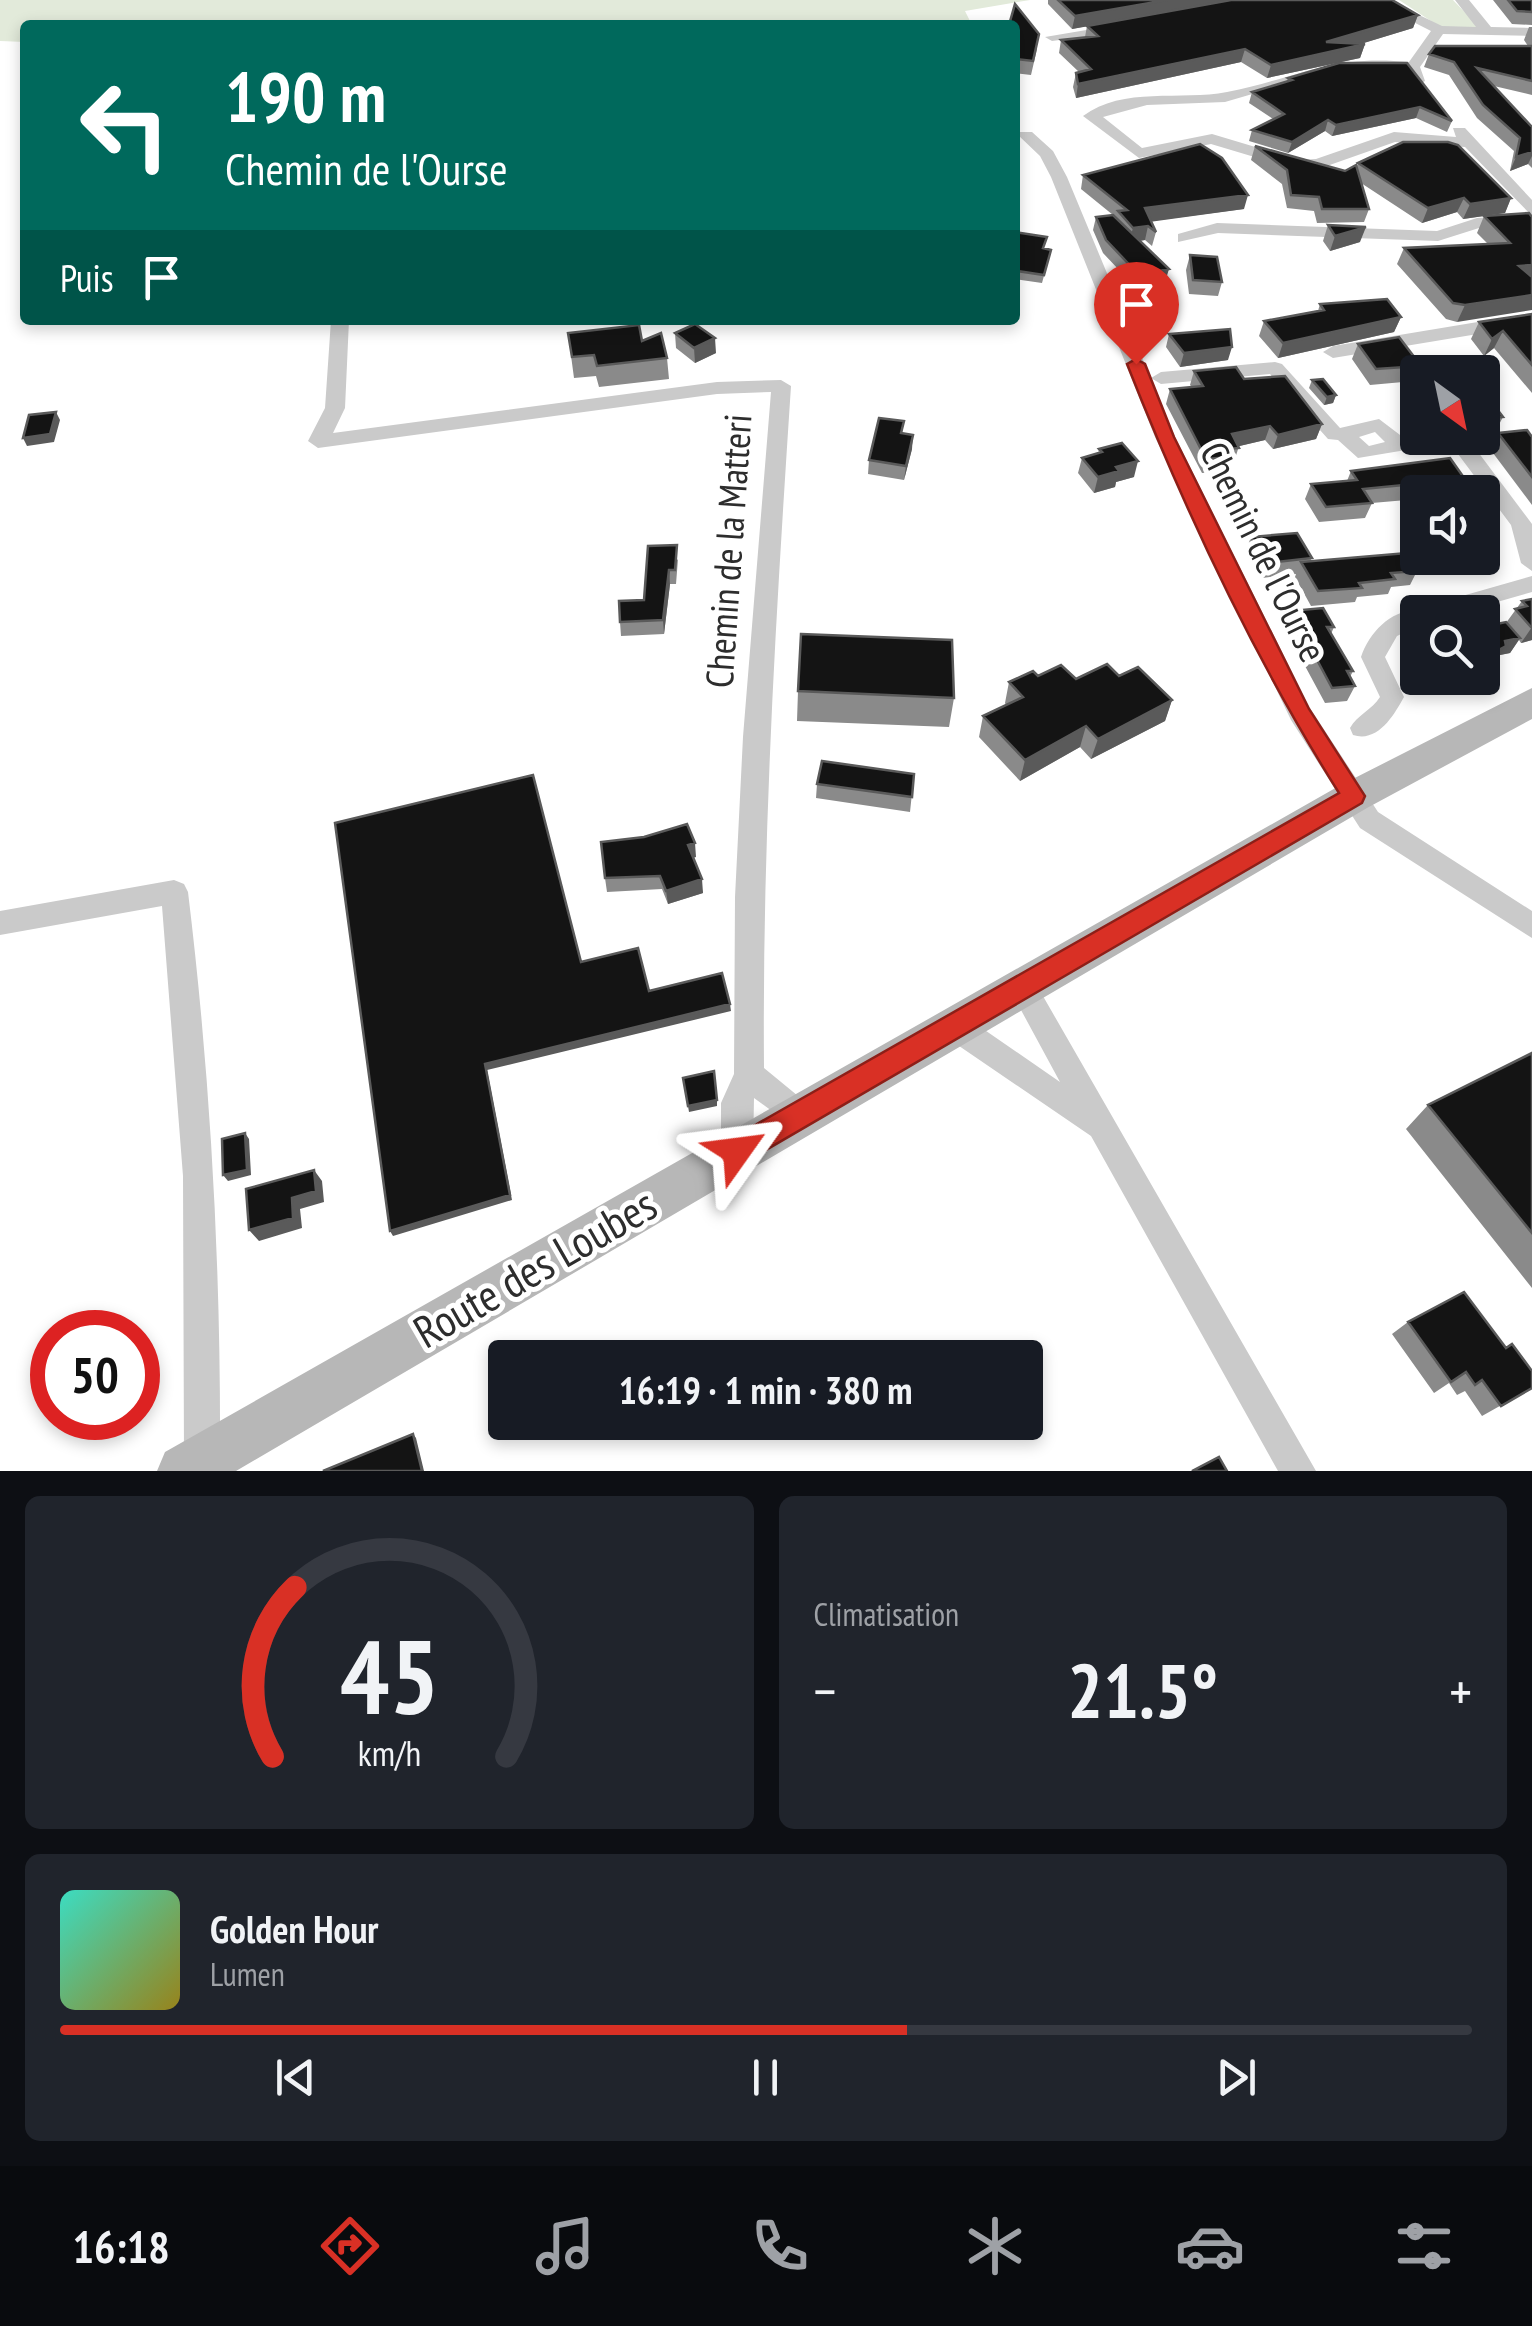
<!DOCTYPE html>
<html lang="fr">
<meta charset="utf-8">
<style>
:root{--surface:#171b24;--page:#20242c;--text:#f1f3f6;--muted:#9ea1a6;--line:#363941;--accent:#d93025}
body{margin:0;font-family:"PT Sans Narrow",sans-serif;background:var(--page);color:var(--text);height:100vh;display:flex;flex-direction:column;font-size:38px;white-space:nowrap}
*{box-sizing:border-box;margin:0}
p{font-size:32px;color:var(--muted)}
.icon{flex:none;width:55px;height:55px;fill:none;stroke:currentColor;stroke-width:2;stroke-linecap:round;stroke-linejoin:round}
.map{position:relative;height:1471px;overflow:hidden}
.drawer{display:flex;flex-direction:column;gap:25px;padding:25px;background:#0d0f14;flex:1}
.drawer>*{flex:none}
.hud{position:absolute;left:20px;top:20px;width:1000px;height:305px;border-radius:10px;box-shadow:0 5px 15px #0003;background:#00695c;color:#fff;overflow:hidden}
.needle{width:65px;rotate:147deg}
.controls{position:absolute;left:1400px;top:355px;display:grid;gap:20px}
.controls a{display:grid;place-items:center;width:100px;height:100px;border-radius:10px;background:var(--surface);box-shadow:0 5px 15px #0003;font-size:50px}
.speed{position:absolute;left:30px;top:1310px;display:flex;gap:20px;font-size:50px;font-weight:700;text-align:center}
.speed>*{display:grid;place-content:center;width:130px;height:130px;border-radius:50%;background:var(--surface);box-shadow:0 5px 15px #0003;line-height:1}
.speed .limit{border:15px solid #d22;background:#fff;color:#111}
.pin{position:absolute;display:grid;place-items:center;width:85px;height:85px;color:#fff;margin:-102px -42px;border-radius:50% 50% 50% 0;rotate:-45deg;box-shadow:0 0 10px #0007}
.pin .icon{rotate:45deg}
.me{position:absolute;width:110px;margin:-55px;rotate:59deg;stroke-linejoin:round;filter:drop-shadow(0 0 8px #0008)}
.turn{display:flex;align-items:center;gap:35px;height:210px;padding:0 40px;font-size:45px}
.turn .icon{width:130px;height:130px;stroke-width:2.5}
.turn b{display:block;font-size:70px;line-height:85px}
.then{display:flex;align-items:center;height:95px;padding:0 40px;background:#0003;gap:20px;font-size:38px}
.big{font-size:75px;font-weight:700;line-height:1.1}
.drawer .card{flex:1;display:flex;flex-direction:column;justify-content:center;gap:15px;min-width:0;padding:0 35px;border-radius:15px;background:var(--page)}
.drawer .dial{align-items:center;gap:0}
.dial svg{height:260px;overflow:visible;fill:none;stroke:var(--line);stroke-width:7;stroke-linecap:round;text-anchor:middle}
.dial text{fill:var(--text);stroke:none}
.song{display:flex;align-items:center;gap:30px}
.cover{width:120px;height:120px;border-radius:15px;background:linear-gradient(135deg,hsl(170 70% 55%),hsl(50 70% 35%))}
.played{height:10px;border-radius:5px;background:linear-gradient(90deg,var(--accent) 60%,var(--line) 60%)}
.keys{display:flex;justify-content:space-around;direction:ltr}
.heat{display:flex;justify-content:space-between;align-items:center;font-size:55px;direction:ltr}
.drawer .tiles{flex:1;display:grid;gap:25px;grid-template-columns:1fr 1fr}
.card:last-child{grid-column:span 2}
.trip{position:absolute;left:488px;top:1340px;width:555px;height:100px;border-radius:10px;background:var(--surface);box-shadow:0 5px 15px #0003;font-weight:700;line-height:100px;text-align:center}
.dock{display:flex;height:160px;justify-content:space-around;align-items:center;background:#090b0e;color:var(--muted)}
.dock .icon{width:70px;height:70px}
.dock .on{color:var(--accent)}
.dock b{font-size:45px;color:var(--text)}
.map>svg:first-child{display:block}
.green{fill:#e2eada}
.lines{fill:none;stroke-linecap:round;stroke-linejoin:round}
.street{fill:#cacaca;fill-rule:evenodd}
.secondary{fill:#b7b7b7;fill-rule:evenodd}
.wall{fill:#8a8a8a}
.shaded-wall{fill:#5a5a5a}
.building{fill:#141414;stroke:#5a5a5a;stroke-width:2.5}
.route{fill:#d93025;stroke:#8d1f18;stroke-width:2.5}
.labels{text-anchor:middle;stroke-width:10;stroke-linejoin:round;paint-order:stroke}
.street-label{font-size:38px;fill:#2d2d2d;stroke:#fff}
.near-street-label{font-size:45px;fill:#2d2d2d;stroke:#fff}
</style>
<div class="map">
<svg width="1532" height="1471" viewBox="0 0 1532 1471">
<rect width="100%" height="100%" fill="#fff"/>
<path class="green" d="M0 0H1030L965 11 972 25H25V42L0 41Z
M1399 0H1453L1479 27H1440Z"/>
<g class="lines">
<path class="street" d="M1370 0H1388L1442 26 1476 27 1455 0H1469L1491 27 1532 28V36L1443 34 1420 67 1425 81 1418 85 1413 84 1407 71 1375 67 1335 70 1225 102 1147 105 1103 117 1142 148 1212 134 1299 160 1316 159 1394 132 1456 137 1453 128H1465L1532 200V225L1479 228 1438 241 1218 233 1178 242V234L1217 223 1437 231 1477 218 1531 215 1465 147 1395 142 1324 167 1298 170 1211 144 1139 158 1083 116C1123 86 1181 101 1227 92 1298 78 1332 54 1409 62L1431 31Z
M1116 25 1121 26V32L1052 41 1045 37Z
M1020 132H1032L1053 151 1067 177 1175 437 1310 708 1378 812 1532 911V938L1360 828 1291 720 1155 437 1051 177 1040 156 1018 135Z
M1532 313V325L1333 358 1323 352 1333 346Z
M331 320H349L345 408 333 433 717 382 781 380 791 386C776 614 762 840 764 1068L809 1105 813 1115 809 1125 798 1130 754 1098 753 1151 748 1162 737 1166 726 1162 721 1151V1103L734 1074 735 897 743 737 771 392 717 394 318 448 308 441 325 408Z
M1275 362 1282 364 1340 428 1379 419 1404 438H1455L1472 444 1532 524V571L1521 563 1511 525 1458 454 1436 445 1358 458 1338 440 1328 439 1270 374 1161 384 1151 378 1161 372ZM1375 432 1385 442 1369 446 1359 437Z
M1532 576V592L1462 612H1418V626L1397 636 1385 657 1404 697C1394 715 1378 743 1353 735L1350 728C1357 715 1372 710 1380 697L1361 657C1370 631 1394 606 1424 611L1427 606Z
M174 880 184 884 188 892C211 1081 221 1270 220 1460L216 1471H188L184 1460 183 1176 162 906 0 935V911Z
M1022 973 1032 977 1316 1471H1278L1091 1136 943 1035 938 1025 943 1015 953 1012 963 1015 1060 1082 1008 986 1012 977Z"/>
<path class="secondary" d="M1532 688V719L1367 808 236 1471H157L165 1452 1339 786Z"/>
</g>
<path class="wall" d="M1048 0H1392L1418 15 1413 28 1360 44H1365L1360 58 1267 78 1241 62 1076 98 1073 87 1076 73 1079 72 1059 53 1061 40 1085 37 1087 26 1102 23 1072 29 1048 4Z
M1493 0H1532V25L1512 24Z
M1015 25 1037 49 1031 75 1015 73Z
M1529 27H1532V95L1494 86 1532 127V168L1528 164 1510 171 1514 151 1477 118 1449 75 1424 67 1429 54 1528 46 1524 40Z
M1339 63 1452 121 1447 132 1416 118 1332 136 1325 131 1288 153 1249 141 1252 130 1273 119 1249 103 1252 92 1286 82 1288 78Z
M1255 146 1345 171 1356 168 1358 163 1511 198 1505 213 1463 219 1457 212 1422 223 1361 183 1369 209 1364 222 1317 223 1314 211 1287 208 1282 184 1251 160Z
M1083 175 1244 209 1151 221 1156 232 1152 246 1145 240 1140 241 1165 282 1136 288 1103 253 1093 230 1096 217 1113 215 1081 189Z
M1484 216 1532 217 1457 322 1446 319 1397 264 1404 248 1488 244 1477 233Z
M1328 225 1360 242 1330 251 1323 241Z
M1015 232 1044 249 1051 250 1042 283 1015 279V280Z
M1190 255 1222 282 1218 296 1189 294 1186 270Z
M1320 304 1401 317 1394 332 1278 358 1259 336 1264 321 1318 311Z
M1532 314V393L1494 348 1484 356 1471 339 1479 322Z
M568 333 642 341 667 358 669 379 599 387 596 376 574 378Z
M675 333 716 353 695 363 676 348Z
M1169 334 1228 360 1180 367 1166 347Z
M1358 344 1421 366 1414 381 1370 385 1352 359Z
M1194 371 1244 379 1322 424 1316 439 1273 449 1265 440 1239 446 1234 462H1229L1226 471 1202 473 1166 404 1170 389 1192 387 1190 385Z
M1312 380 1336 395 1333 403 1324 405 1309 388Z
M1482 396 1503 417 1495 432 1482 433Z
M904 421 902 433 912 449 904 480 868 474 869 460Z
M1498 433 1532 437V505L1490 449Z
M1099 449 1134 477 1116 482 1115 487 1094 493 1078 473 1082 458 1098 453Z
M1450 458 1474 492H1418V499L1372 503 1365 518 1319 522 1305 499 1311 484 1347 481 1351 471Z
M1482 504 1491 517 1482 532Z
M1251 537 1312 558 1310 561 1417 571 1410 585 1391 587 1388 594 1357 597 1355 602 1311 606 1295 577 1296 574 1262 578 1245 553Z
M678 559 676 584H670L664 634 621 636 620 622 644 600Z
M1532 599V640L1521 643 1519 640 1510 653 1500 655 1497 661 1482 669V627L1506 623 1522 601Z
M1291 611 1334 627 1331 634 1353 671 1350 677 1355 686 1347 701 1325 703 1284 627Z
M1038 676 1076 679 1119 676 1172 700 1165 721 1091 759 1080 747 1020 781 979 737 983 716 1006 705 1005 703 1009 682Z
M1431 678H1466L1442 691Z
M798 691 954 698 949 727 797 721Z
M914 774 910 812 816 798 817 784Z
M696 857 693 858 703 893 668 904 662 889 607 892 605 878Z
M1532 1053V1288L1406 1129 1428 1105Z
M1408 1322 1532 1388 1482 1416 1465 1391 1457 1395 1449 1383 1434 1393 1392 1334Z"/>
<path class="shaded-wall" d="M1167 0H1240L1072 29 1075 16Z
M1418 15 1413 28 1341 50 1365 44 1360 58 1267 78 1271 65 1326 42Z
M1245 49 1241 62 1076 98 1078 84Z
M1420 107 1416 118 1332 136 1336 125Z
M1328 120 1325 131 1288 153 1292 142Z
M1532 152V156L1528 164 1510 171 1516 157Z
M1248 195 1244 209 1142 223 1145 208Z
M1464 198 1457 212 1422 223 1428 208Z
M1511 198 1505 213 1463 219 1470 204Z
M1148 226 1145 240 1129 242 1133 228Z
M1366 227 1360 242 1330 251 1335 236Z
M1532 265V280L1519 266Z
M1169 269 1165 282 1136 288 1139 275Z
M1532 295V310L1457 322 1465 305Z
M1401 317 1394 332 1278 358 1283 343Z
M1503 331 1494 348 1484 356 1492 339Z
M715 338 716 353 695 363 694 348Z
M1232 347 1228 360 1180 367 1184 353Z
M1336 395 1333 403 1324 405 1327 397Z
M56 412 60 420 54 442 27 446 23 438Z
M1322 424 1316 439 1273 449 1278 435Z
M1270 426 1265 440 1227 449 1232 434Z
M913 435 912 449 904 480 906 466Z
M1138 461 1134 477 1116 482 1115 487 1094 493 1098 477 1116 467Z
M669 570 670 584 664 634 663 620Z
M1532 627V640L1521 643Z
M1520 638 1510 653 1500 655 1497 661 1482 669V659L1505 641Z
M1450 678H1466L1442 691Z
M1172 700 1165 721 1091 759 1098 739Z
M1086 726 1080 747 1020 781 1025 760Z
M695 843 696 857 689 859 688 845Z
M702 879 703 893 668 904 666 891Z
M730 1004 731 1011 487 1070 512 1200 393 1236 390 1231 485 1064Z
M717 1100V1106L689 1112 688 1106Z
M245 1133 249 1139 251 1175 228 1181 223 1175Z
M314 1170 322 1181 324 1202 300 1209 302 1228 259 1241 249 1230 292 1198Z
M413 1434 416 1438 424 1471H422Z"/>
<path class="building" d="M1058 0H1167L1075 16Z
M1231 0H1392L1418 15 1326 42 1365 44 1271 65 1245 49 1078 84 1076 73 1091 69 1061 40 1098 36 1087 26Z
M1508 0H1532V12L1517 11Z
M1015 4 1039 34 1033 61 1015 59V25H1009Z
M1435 46H1532V81L1477 68 1532 127V152L1516 157 1520 138 1483 105 1454 62 1429 54Z
M1339 63H1407L1452 121 1420 107 1336 125 1328 120 1292 142 1252 130 1284 114 1252 92 1292 80 1288 78Z
M1403 142H1448L1458 145 1511 198 1470 204 1464 198 1428 208 1358 163Z
M1200 144 1222 158 1248 195 1145 208 1156 232 1148 226 1133 228 1118 211 1127 210 1083 175Z
M1255 146 1345 171 1356 165 1369 209H1322L1319 197 1291 195 1287 170Z
M1529 213 1532 217V265L1519 266 1532 277V295L1465 305 1453 303 1404 248 1510 243 1484 216Z
M1113 215 1169 269 1139 275 1106 240 1096 217Z
M1328 225 1366 227 1335 236Z
M1015 232 1047 237 1043 248 1051 250 1044 275 1017 271 1015 277Z
M1190 255 1217 257 1222 282 1193 280Z
M1387 299 1401 317 1283 343 1264 321 1324 310 1320 304Z
M1532 314V365L1503 331 1492 339 1479 322Z
M695 324 715 338 694 348 675 333Z
M639 325 642 341 661 333 667 358 597 366 594 355 572 357 568 333Z
M1230 329 1232 347 1184 353 1169 334Z
M1399 337 1421 366 1376 369 1358 344Z
M1236 367 1244 379 1285 376 1322 424 1278 435 1270 426 1232 434 1239 448 1227 449 1231 457 1206 459 1170 389 1203 386 1194 371Z
M1323 379 1336 395 1327 397 1312 380Z
M1482 396H1487L1503 417 1482 419Z
M56 412 50 434 23 438 29 415Z
M879 418 904 421 901 433 913 435 906 466 869 460Z
M1527 430 1532 437V477L1498 433Z
M1122 443 1138 461 1116 467 1119 471 1098 477 1082 458 1102 452 1099 449Z
M1450 458 1474 492H1441L1434 482 1363 489 1372 503 1326 507 1311 484 1357 480 1351 471Z
M1482 504 1491 517 1482 518Z
M1297 533 1312 558 1268 563 1251 537Z
M677 545 675 570H669L663 620 620 622 619 601 644 600 648 546Z
M1407 553 1417 571 1391 573 1395 579 1359 583 1362 588 1318 591 1301 562Z
M1532 599V627H1531L1515 609 1527 606 1522 601Z
M1323 608 1334 627H1327L1353 671H1347L1355 686 1332 688 1291 611Z
M1506 622 1520 638 1505 641 1506 646 1482 659V627Z
M801 634 952 640 954 698 798 691Z
M1107 664 1119 676 1138 667 1172 700 1098 739 1086 726 1025 760 983 716 1023 697 1009 682 1033 671 1038 676 1061 665 1076 679Z
M822 761 914 774 912 797 817 784Z
M533 775 581 962 638 948 649 991 722 973 730 1004 485 1064 510 1195 390 1231 335 823Z
M687 824 695 843 688 845 702 879 666 891 660 876 605 878 601 842 644 837Z
M1532 1053V1233L1428 1105Z
M714 1071 717 1100 688 1106 683 1078Z
M245 1133 247 1170 223 1175 222 1139Z
M314 1170 316 1191 292 1198 293 1218 249 1230 246 1189Z
M1464 1292 1506 1348 1512 1344 1532 1371V1388L1501 1406 1482 1380 1475 1385 1466 1372 1451 1382 1408 1322Z
M413 1434 422 1471H323Z
M1219 1457 1227 1471H1192Z"/>
<path class="route" d="M1136 359 1145 364 1174 437 1309 709 1365 796 1362 803 747 1161 737 1165 727 1161 723 1151 727 1141 1339 793C1255 660 1185 511 1127 364Z"/>
<g class="labels">
<g class="street-label">
<text transform="translate(729 551) rotate(-86)" y="13">Chemin de la Matteri</text>
<text transform="translate(1263 552) rotate(64)" y="13">Chemin de l'Ourse</text>
</g>
<g class="near-street-label">
<text transform="translate(535 1268) rotate(-30)" y="16">Route des Loubes</text>
</g>
</g>
</svg>
<div class="controls">
<a><svg class="needle" viewBox="-14 -14 28 28"><path d="M0-13l5 13h-10z" fill="#e53935"/><path d="M0 13l5-13h-10z" fill="#9ea1a6"/></svg></a>
<a><svg class="icon" aria-label="sound" viewBox="0 0 24 24"><path d="M4 9h4l5-4v14l-5-4H4zM17 9q2 3 0 6"/></svg></a>
<a><svg class="icon" aria-label="search" viewBox="0 0 24 24"><circle cx="10" cy="10" r="6"/><path d="M15 15l6 6"/></svg></a>
</div>
<div class="speed"><div class="limit">50</div></div>
<div class="pin" style="left:1136px;top:364px;background:#d93025"><svg class="icon" aria-label="arrive" viewBox="0 0 24 24"><path d="M6 21V4h12l-3 4 3 4H6"/></svg></div>
<svg class="me" style="left:737px;top:1151px" viewBox="-20 -20 40 40"><path d="M0-17L14 15 0 8-14 15z" fill="#d93025" stroke="#fff" stroke-width="4"/></svg>
<div class="trip">16:19 · 1 min · 380 m</div>
<div class="hud">
<div class="turn"><svg class="icon" aria-label="left" viewBox="0 0 24 24"><path d="M17 20v-9H6M10 6l-5 5 5 5"/></svg><div><b>190 m</b>Chemin de l'Ourse</div></div>
<div class="then">Puis<svg class="icon" aria-label="arrive" viewBox="0 0 24 24"><path d="M6 21V4h12l-3 4 3 4H6"/></svg></div>
</div>
</div>
<section class="drawer">
<div class="tiles">
<div class="card dial"><svg viewBox="0 0 100 80">
<path d="M14 69A42 42 0 1 1 86 69"/>
<path d="M14 69A42 42 0 0 1 21 17" stroke="#d93025"/>
<text x="50" y="56" font-size="32" font-weight="700">45</text>
<text x="50" y="72" font-size="11">km/h</text>
</svg></div>
<div class="card"><p>Climatisation</p>
<div class="heat"><a>−</a><b class="big">21.5°</b><a>+</a></div>
</div>
<div class="card">
<div class="song"><i class="cover"></i><div><b>Golden Hour</b><p>Lumen</p></div></div>
<div class="played"></div>
<div class="keys"><svg class="icon" aria-label="previous" viewBox="0 0 24 24"><path d="M18 5L8 12l10 7zM5 5v14"/></svg><svg class="icon" aria-label="pause" viewBox="0 0 24 24"><path d="M8 5v14M16 5v14"/></svg><svg class="icon" aria-label="next" viewBox="0 0 24 24"><path d="M6 5l10 7-10 7zM19 5v14"/></svg></div>
</div>
</div>
</section>
<nav class="dock">
<b>16:18</b>
<svg class="icon on" aria-label="directions" viewBox="0 0 24 24"><path d="M12 3l9 9-9 9-9-9zM9 14v-3h6M13 9l2 2-2 2"/></svg>
<svg class="icon" aria-label="music" viewBox="0 0 24 24"><path d="M9 18V5l10-2v13"/><circle cx="6" cy="18" r="3"/><circle cx="16" cy="16" r="3"/></svg>
<svg class="icon" aria-label="phone" viewBox="0 0 24 24"><path d="M5 4h4l2 5-3 2q2 4 5 5l2-3 5 2v4C11 20 4 13 5 4z"/></svg>
<svg class="icon" aria-label="climate" viewBox="0 0 24 24"><path d="M12 3v18M4 7l16 10M4 17L20 7"/></svg>
<svg class="icon" aria-label="car" viewBox="0 0 24 24"><path d="M5 17H2v-5l4-1 3-4h7l3 4 3 1v5h-3M9 17h6M6 11h13"/><circle cx="7" cy="17" r="2"/><circle cx="17" cy="17" r="2"/></svg>
<svg class="icon" aria-label="filters" viewBox="0 0 24 24"><path d="M4 7h16M4 17h16"/><circle cx="9" cy="7" r="2"/><circle cx="15" cy="17" r="2"/></svg>
</nav>
